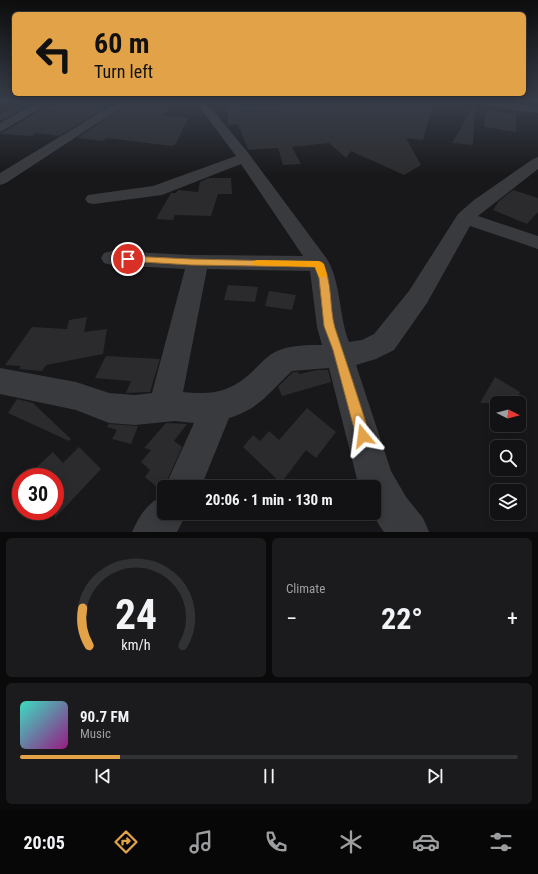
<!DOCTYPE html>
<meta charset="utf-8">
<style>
:root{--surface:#121214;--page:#1b1b1d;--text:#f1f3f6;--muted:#9c9ea0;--line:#313234;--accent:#e2a248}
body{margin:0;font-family:"Roboto Condensed",sans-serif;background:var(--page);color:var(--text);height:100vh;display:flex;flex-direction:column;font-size:15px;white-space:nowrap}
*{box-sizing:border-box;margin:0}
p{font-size:13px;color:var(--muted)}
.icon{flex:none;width:22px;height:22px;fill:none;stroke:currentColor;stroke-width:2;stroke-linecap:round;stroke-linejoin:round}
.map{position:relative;height:532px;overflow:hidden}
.side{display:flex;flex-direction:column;gap:6px;padding:6px;background:#0a0a0b;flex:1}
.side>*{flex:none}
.guide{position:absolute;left:12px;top:12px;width:514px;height:84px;border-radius:6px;box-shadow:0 2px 10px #0003,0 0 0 1px var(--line);background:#e2a248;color:#111;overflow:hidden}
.needle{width:26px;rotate:96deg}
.controls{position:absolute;left:490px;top:396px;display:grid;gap:8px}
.controls a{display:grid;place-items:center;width:36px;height:36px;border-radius:6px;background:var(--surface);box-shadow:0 2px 10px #0003,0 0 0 1px var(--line);font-size:20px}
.speed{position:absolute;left:12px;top:468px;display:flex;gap:8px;font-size:20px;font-weight:700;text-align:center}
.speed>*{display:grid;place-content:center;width:52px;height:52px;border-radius:50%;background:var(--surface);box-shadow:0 2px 10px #0003,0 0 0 1px var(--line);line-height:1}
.speed .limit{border:6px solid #d22;background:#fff;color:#111}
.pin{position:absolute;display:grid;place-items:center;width:34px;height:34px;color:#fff;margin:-17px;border:2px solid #fff;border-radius:50%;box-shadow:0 1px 4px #0007}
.me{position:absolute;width:44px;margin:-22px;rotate:344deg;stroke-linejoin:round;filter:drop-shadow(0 0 3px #0008)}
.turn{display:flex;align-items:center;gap:14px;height:84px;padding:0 16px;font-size:18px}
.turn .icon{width:52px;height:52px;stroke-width:2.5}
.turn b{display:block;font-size:28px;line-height:34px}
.big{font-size:30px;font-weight:700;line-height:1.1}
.side .card{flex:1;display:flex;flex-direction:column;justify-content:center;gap:6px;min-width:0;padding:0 14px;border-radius:6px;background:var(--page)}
.side .dial{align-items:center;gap:0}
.dial svg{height:104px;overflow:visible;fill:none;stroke:var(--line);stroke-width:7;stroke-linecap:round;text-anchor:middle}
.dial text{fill:var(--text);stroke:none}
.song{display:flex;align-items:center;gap:12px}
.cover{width:48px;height:48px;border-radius:6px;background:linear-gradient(135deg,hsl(170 70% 55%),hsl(310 70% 35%))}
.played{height:4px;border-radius:2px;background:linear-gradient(90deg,var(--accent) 20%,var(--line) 20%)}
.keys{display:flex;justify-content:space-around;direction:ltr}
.heat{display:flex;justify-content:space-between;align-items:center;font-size:22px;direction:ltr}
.side .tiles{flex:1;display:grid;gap:6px;grid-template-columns:1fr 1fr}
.card:last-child{grid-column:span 2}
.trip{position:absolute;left:157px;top:480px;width:224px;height:40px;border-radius:6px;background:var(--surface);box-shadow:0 2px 10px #0003,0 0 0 1px var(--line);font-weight:700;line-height:40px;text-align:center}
.menu{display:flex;height:64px;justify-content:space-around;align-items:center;background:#070708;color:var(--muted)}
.menu .icon{width:28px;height:28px}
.menu .selected{color:var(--accent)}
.menu b{font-size:18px;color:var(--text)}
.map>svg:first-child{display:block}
.building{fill:#2b2b2e}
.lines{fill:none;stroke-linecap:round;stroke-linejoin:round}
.minor{fill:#393a3e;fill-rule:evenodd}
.route{fill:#e2a248;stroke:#93692f}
.slow{fill:#f59e0b}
</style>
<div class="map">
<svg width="538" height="532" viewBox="0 0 538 532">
<rect width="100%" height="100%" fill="#18181a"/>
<path class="building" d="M71 101H117L59 136 36 133 32 136 0 134 48 106 66 104Z
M132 101H154L152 103 173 104 163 116 188 118 176 144 171 146 107 138 103 141 77 138Z
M310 101 311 104 322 105 434 102 423 140 406 138 421 165 404 175 351 151 346 158 329 143 292 147 301 164 283 165 278 148 248 150 238 124 228 125 227 105 284 106 283 102Z
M22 104 30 105 0 121V114L17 105Z
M474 105H475L473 145 452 143Z
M486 110 516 114V132L484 127Z
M208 178H231L232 194H218L211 216 175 215 173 220 156 219 171 193H176L178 190 198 192 200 182Z
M513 190 538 198V212L527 224 493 210 499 201Z
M228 285 258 287 255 302 224 300Z
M269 291 296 295 292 310 265 306Z
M87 317 84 332 107 329 103 354 46 365 42 371 19 369 21 366 5 365 32 327 67 329 69 320Z
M106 356 160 359 150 392 126 393 131 381 95 378Z
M318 370H328L331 382 282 396 278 387 293 372H298L299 374Z
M495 377 520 392 515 403H480Z
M17 399 33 403 71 439 69 441 8 413Z
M307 408 336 432 316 458 306 450 281 483 243 447 253 435 260 441 269 431 279 440Z
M166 423 187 424 174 441 182 447 164 487H157L145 477 150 470 141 462 151 450 144 448Z
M109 424 138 426 131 444 112 439 117 430 107 427Z
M79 447 101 469 55 518V477H26L53 452 63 463Z"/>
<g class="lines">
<path class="minor" d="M39 101H53L0 132V123Z
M119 101H131L6 183 0 185V173Z
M195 101H205L246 150 327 259C341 282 339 317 349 342L362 340 374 334 409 291 458 214 474 200 533 159 538 157V169L478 216 538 236V249L470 226 427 303 394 350 376 359 356 365 391 471 406 497 423 518 429 532H384C371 515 374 508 374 487H360L357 479 329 368 292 371C269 392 261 408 229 418L201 487H165L194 423 175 421 135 425 109 423 76 410 0 394V368L76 382 109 393 135 395 152 393 185 269 112 265 104 263 101 258 104 253 112 251 191 255 303 256 241 164 162 195 94 204 88 203 85 199 88 195 153 186 236 156ZM207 269 310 271 317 327 322 345C308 345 291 345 277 351 268 355 260 364 253 371 231 392 213 395 183 392Z
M471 101H496L538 107V113L476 104 472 103Z
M164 495V513H187L177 532H132C139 516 148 502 164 495Z"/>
</g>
<linearGradient id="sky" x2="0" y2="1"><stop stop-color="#0d0d0e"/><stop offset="0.58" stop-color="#373d49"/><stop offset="1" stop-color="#373d49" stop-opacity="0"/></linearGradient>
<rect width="538" height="175" fill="url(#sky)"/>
<path class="route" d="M128 256 191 259 322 262C333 282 329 307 335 328 347 364 359 400 370 436L368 441 363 443 358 441 356 436 333 350 324 326 319 278 315 267 191 265 125 261 124 259Z"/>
<path class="slow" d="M257 260 319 261 324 264 327 275 326 277H319L315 267 254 265V261Z"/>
</svg>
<div class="controls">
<a><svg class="needle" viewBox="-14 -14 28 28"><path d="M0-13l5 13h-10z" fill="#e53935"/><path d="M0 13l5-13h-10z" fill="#9c9ea0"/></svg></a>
<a><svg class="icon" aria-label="search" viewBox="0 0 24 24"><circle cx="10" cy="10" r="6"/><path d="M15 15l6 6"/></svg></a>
<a><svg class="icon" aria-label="layers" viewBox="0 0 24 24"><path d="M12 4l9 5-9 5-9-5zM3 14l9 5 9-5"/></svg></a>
</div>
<div class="speed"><div class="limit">30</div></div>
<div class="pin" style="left:128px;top:259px;background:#d93025"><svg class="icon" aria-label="arrive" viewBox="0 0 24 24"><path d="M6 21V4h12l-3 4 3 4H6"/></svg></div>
<svg class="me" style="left:363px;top:436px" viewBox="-20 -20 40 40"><path d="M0-17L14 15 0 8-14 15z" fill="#e2a248" stroke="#fff" stroke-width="4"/></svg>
<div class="trip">20:06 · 1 min · 130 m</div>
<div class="guide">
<div class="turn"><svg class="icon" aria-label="left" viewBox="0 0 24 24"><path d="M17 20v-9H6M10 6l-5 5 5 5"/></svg><div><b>60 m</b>Turn left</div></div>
</div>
</div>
<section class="side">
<div class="tiles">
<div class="card dial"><svg viewBox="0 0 100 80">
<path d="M14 69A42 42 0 1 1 86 69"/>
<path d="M14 69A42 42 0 0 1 9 40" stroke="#e2a248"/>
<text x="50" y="56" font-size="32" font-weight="700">24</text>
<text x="50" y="72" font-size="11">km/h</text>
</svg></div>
<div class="card"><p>Climate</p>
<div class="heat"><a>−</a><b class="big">22°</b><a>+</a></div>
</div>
<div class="card">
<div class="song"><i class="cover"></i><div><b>90.7 FM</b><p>Music</p></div></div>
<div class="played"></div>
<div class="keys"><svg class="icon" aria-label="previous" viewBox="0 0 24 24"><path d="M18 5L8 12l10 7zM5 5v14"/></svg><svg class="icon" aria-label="pause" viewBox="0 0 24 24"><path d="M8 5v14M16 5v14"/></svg><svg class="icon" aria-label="next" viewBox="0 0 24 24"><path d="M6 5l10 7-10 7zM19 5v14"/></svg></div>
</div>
</div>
</section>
<nav class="menu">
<b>20:05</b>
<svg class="icon selected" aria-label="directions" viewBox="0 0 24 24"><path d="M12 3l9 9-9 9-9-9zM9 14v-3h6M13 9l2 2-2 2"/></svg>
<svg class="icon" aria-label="music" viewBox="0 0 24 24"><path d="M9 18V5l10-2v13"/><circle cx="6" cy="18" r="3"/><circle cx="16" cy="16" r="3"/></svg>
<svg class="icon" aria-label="phone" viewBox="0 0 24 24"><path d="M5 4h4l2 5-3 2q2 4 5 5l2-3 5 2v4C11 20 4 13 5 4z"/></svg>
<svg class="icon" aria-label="climate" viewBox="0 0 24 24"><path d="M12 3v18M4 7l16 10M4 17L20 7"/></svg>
<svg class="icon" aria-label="car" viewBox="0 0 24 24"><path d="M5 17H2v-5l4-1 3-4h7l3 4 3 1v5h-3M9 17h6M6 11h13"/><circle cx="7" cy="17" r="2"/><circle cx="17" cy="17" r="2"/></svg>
<svg class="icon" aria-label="filters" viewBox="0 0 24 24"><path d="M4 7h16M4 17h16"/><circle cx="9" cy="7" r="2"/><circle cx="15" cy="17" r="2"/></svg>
</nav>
